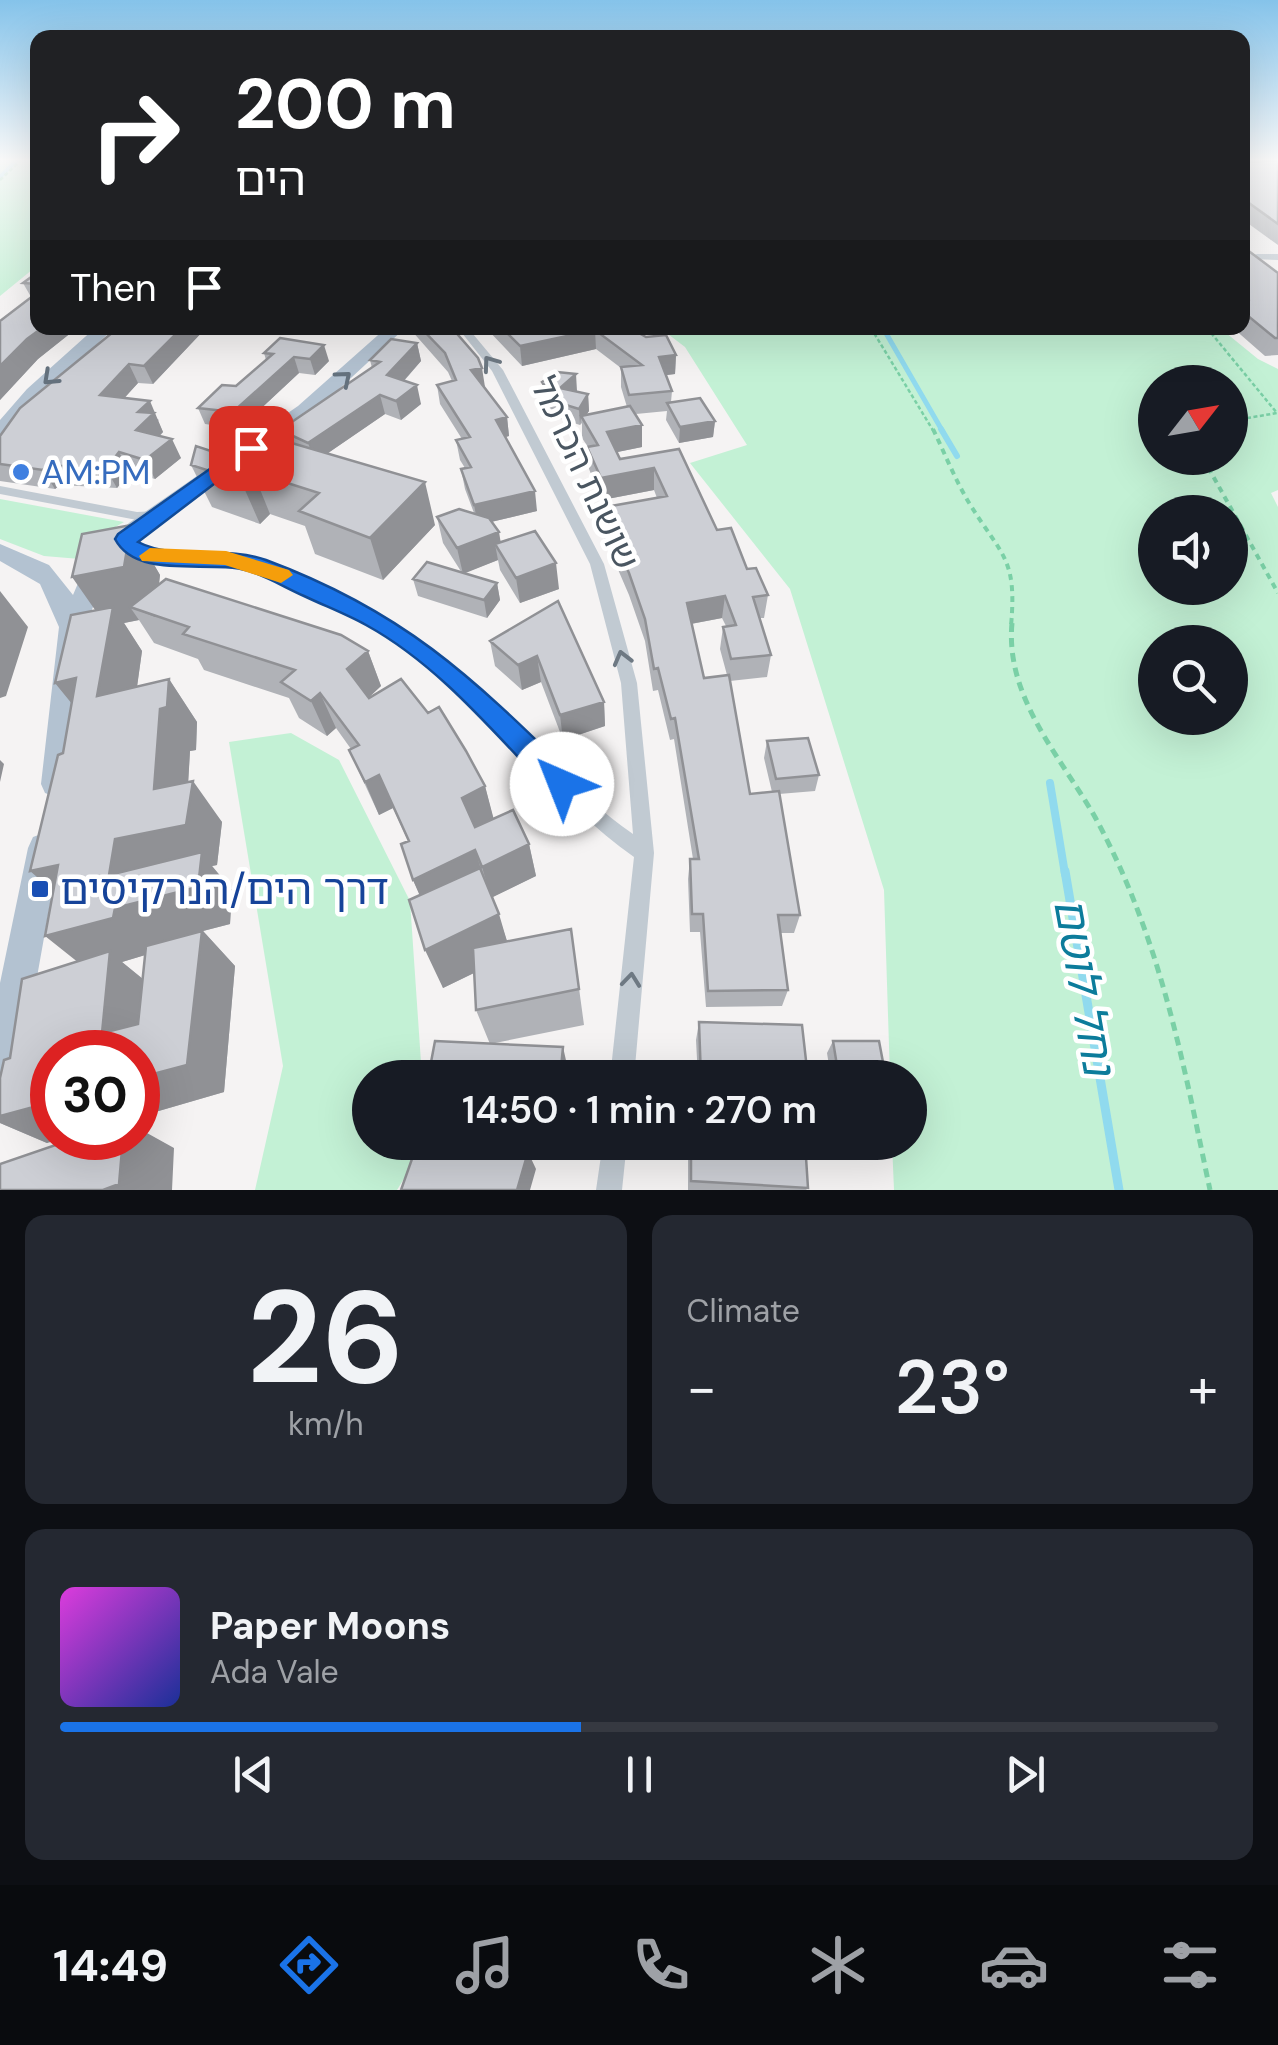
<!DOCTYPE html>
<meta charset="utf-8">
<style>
:root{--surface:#171b24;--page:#242831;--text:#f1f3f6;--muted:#9ea1a6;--line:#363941;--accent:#1a73e8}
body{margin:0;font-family:"DM Sans","Noto Sans Hebrew",sans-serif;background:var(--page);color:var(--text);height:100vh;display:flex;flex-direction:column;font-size:38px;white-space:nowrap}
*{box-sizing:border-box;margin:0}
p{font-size:32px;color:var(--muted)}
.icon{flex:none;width:55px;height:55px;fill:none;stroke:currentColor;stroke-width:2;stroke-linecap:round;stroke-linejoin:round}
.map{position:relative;height:1190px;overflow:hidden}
.sheet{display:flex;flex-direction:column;gap:25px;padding:25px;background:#0d0f14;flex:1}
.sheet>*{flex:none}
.top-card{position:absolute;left:30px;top:30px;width:1220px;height:305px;border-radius:20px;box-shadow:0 10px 40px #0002;background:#202124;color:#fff;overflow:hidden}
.needle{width:65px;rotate:59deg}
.buttons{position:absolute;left:1138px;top:365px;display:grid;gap:20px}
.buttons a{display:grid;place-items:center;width:110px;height:110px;border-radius:50%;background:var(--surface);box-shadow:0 10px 40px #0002;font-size:50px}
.speed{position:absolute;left:30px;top:1030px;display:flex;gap:20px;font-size:50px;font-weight:700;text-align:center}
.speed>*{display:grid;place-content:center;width:130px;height:130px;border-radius:50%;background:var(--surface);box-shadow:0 10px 40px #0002;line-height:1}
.speed .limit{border:15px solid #d22;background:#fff;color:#111}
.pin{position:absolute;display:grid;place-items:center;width:85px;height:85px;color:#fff;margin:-42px;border-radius:20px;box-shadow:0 5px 15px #0006}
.me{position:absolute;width:110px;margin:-55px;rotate:316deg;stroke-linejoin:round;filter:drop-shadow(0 0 8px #0008)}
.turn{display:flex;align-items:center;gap:35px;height:210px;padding:0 40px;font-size:45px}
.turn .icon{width:130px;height:130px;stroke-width:2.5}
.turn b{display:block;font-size:70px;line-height:85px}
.then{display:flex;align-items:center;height:95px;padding:0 40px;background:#0003;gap:20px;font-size:38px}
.big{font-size:75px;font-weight:600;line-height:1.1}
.sheet .card{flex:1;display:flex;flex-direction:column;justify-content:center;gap:15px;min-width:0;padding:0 35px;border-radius:20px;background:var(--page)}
.sheet .dial{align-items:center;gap:0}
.dial b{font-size:130px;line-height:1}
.song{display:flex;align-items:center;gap:30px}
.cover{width:120px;height:120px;border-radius:15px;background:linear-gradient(135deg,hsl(300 70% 55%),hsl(230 70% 35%))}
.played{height:10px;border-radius:5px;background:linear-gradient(90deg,var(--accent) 45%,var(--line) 45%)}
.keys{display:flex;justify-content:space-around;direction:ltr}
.heat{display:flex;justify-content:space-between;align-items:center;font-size:55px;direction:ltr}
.sheet .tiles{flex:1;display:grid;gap:25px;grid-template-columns:1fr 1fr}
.card:last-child{grid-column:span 2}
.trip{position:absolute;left:352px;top:1060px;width:575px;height:100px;border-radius:50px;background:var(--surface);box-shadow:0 10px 40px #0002;font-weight:600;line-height:100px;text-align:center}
.tabs{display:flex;height:160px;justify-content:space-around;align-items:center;background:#090b0e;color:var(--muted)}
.tabs .icon{width:70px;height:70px}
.tabs .on{color:var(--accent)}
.tabs b{font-size:45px;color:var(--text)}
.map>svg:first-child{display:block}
.green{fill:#c3f1d5;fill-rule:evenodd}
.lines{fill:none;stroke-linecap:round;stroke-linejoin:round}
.stream-far4{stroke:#90daee;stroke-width:4}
.stream-far3{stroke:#90daee;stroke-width:5}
.stream-far2{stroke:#90daee;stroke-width:6}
.stream-far1{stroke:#90daee;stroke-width:8}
.stream{stroke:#90daee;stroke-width:9}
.path-far2{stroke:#7ad0a6;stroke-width:2.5;stroke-dasharray:4 2.5;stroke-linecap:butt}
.path-far1{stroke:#7ad0a6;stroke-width:4;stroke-dasharray:6 5;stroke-linecap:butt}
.path{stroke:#7ad0a6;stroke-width:5;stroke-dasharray:9 6;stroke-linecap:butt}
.minor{fill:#c1cad2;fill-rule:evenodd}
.primary{fill:#b3c2d1;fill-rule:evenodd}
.wall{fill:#b0b2b7;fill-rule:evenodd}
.shaded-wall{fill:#909195;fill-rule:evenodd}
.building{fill:#cdcfd5;stroke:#909195;stroke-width:2.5}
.oneway{stroke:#6e7983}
.oneway2{stroke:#64717d}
.route{fill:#1a73e8;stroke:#114b97;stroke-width:2.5}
.slow{fill:#f59e0b}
.shop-dot{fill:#3f7fe0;stroke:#fff;stroke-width:4}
.transit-dot{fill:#1a4fb4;stroke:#fff;stroke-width:4}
.labels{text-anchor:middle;stroke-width:9;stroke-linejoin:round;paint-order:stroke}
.shop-label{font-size:35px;fill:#366cbe;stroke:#fff;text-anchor:start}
.street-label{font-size:35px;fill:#4a5661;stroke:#fff}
.near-transit-label{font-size:42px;fill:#164399;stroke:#fff;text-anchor:start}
.near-water-label{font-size:45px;font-style:italic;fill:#0c7c9b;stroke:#fff}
</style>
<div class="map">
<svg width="1278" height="1190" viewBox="0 0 1278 1190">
<rect width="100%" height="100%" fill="#f5f3f3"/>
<path class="green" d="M0 159H37L38 265 0 296Z
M660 328H1220L1258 359 1278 369V490L1271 493 1278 507V1190H894L892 1143 910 1142V1078L890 1077 884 890 790 589 690 463 747 445 685 347ZM1155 382H1230V458H1155ZM1155 512H1230V588H1155ZM1155 642H1230V718H1155Z
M0 499 124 522 112 529 92 560 44 556 0 539Z
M291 733 339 760 410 901 422 1077 370 1078V1142L426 1143 397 1190H255L283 1066 229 742Z"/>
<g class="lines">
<path class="stream-far4" d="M0 177 18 159"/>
<path class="stream-far3" d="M883 328 943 432"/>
<path class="stream-far2" d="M941 429 957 456"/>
<path class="stream-far1" d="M1050 783 1065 874"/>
<path class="stream" d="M1065 871 1119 1190"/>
<path class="path-far2" d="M0 180 22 159
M871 328 934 432
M1207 328 1277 413 1230 421"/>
<path class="path-far1" d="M933 429C945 454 956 482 971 506 1003 557 1017 559 1011 626
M1203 458 1278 593"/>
<path class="path" d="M1012 623C1005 697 1060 756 1095 817 1113 850 1129 886 1142 922 1174 1009 1191 1100 1210 1190"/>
<path class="minor" d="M1257 254H1278V260L1254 259V255Z
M458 328H468L503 370 604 564 637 683 654 853 634 1078H610L634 857C571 813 525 752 469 700 417 651 355 614 290 586 255 571 217 562 179 563 164 564 139 571 128 562 142 550 175 553 194 554 292 558 413 627 484 693 534 740 576 795 633 834L621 683 590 564 492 371Z
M0 486 137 512 156 511 163 515 156 519 137 520 0 494Z
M603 1142H627L622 1190H596Z"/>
<path class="primary" d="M95 328H114L41 397 7 437 0 439V420L27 389Z
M386 328H405L312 414 145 533 107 572 85 627 71 784 67 793 56 797 45 793 41 784 59 627 40 584 0 561V544L49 565 73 595 87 562 129 523 298 406Z
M44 833 55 837 60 848 19 1078 14 1092 0 1097V983L28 848 33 837Z"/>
</g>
<path class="wall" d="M1242 159H1278V245L1242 219Z
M1242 246 1278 273V355L1265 356 1233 328H1242Z
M38 272V328H77L38 359 0 400V321L31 297 23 283Z
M118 328H206L153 384 138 383 124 398 159 420 158 421 163 432 160 436 181 458 155 479 130 472 117 488 60 485 55 489 0 481V436Z
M352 328H373L370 330Z
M410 328H452L484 387 507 417 509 436 505 437 537 511 491 522 501 542 559 589 520 603 500 570 498 560 464 573 497 583 500 600 487 618 418 596 413 579 462 573 443 543 437 517 474 513 465 489 461 469 465 468 460 460 456 440 462 439 440 404 437 385 452 381 448 372 411 330Z
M486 328H630L676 355 675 374 666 375 672 391 671 402 715 421 713 437 679 443 666 420 667 411 636 414 642 447 617 452 620 459 679 449 717 530 768 595 764 618H760L771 655 767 677 730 681 750 794 772 792 764 758 767 741 819 775 815 791 779 794 800 915 794 933H781L788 990 782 1006 706 1007 700 932H690L688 879 690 859H693L674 739 670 740 658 690 653 691 645 641 629 595 601 530 600 508 657 498 654 490 602 500 589 469 588 447 582 438V423L580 425 558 418 543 399 542 382 576 374V392L588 394 589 411 586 415 627 407 621 387V368L596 349 522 366ZM722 618 726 626 723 627 720 649 727 675 704 678 691 624Z
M417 343 421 361 404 381 421 404 401 420 385 414 328 453 435 525 383 580 315 554 305 526 270 514 260 524 212 507 191 465 229 457 284 441 280 430 372 368 370 360Z
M264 353 329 361 315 375 299 373 239 429 205 424 198 408 236 386 266 360Z
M131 525 160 575 159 584 368 651 381 686 369 697 485 786 493 818 529 844 536 876 492 897 507 941 571 929 584 1025 490 1044 476 1010 474 973 443 988 420 895 413 880 408 841 393 808 379 815 349 750 351 749 336 728 327 736 299 718 289 698 204 670 198 659 154 643 139 620 124 623 142 651 137 686 169 679 197 722 196 750 190 751 188 782 222 822 217 865 212 866 232 890 230 924 203 931 235 966 224 1092 138 1117V1052L47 1143 0 1123V1078L10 1058 77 961 53 891 63 753 72 703 55 683 95 610ZM145 955 143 979 122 962Z
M558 601 604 702 605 726 563 740 541 682 522 690 495 666 490 641Z
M699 1022 808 1078H698L696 1040Z
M833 1041 886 1078H831L827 1053Z
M688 1142H805L808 1188 806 1190H688Z"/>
<path class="shaded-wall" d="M42 328H77L38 359 0 400V366L27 339Z
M182 328H206L153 384 144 366Z
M595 330 596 349 522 366 520 346Z
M417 343 421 361 392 394 387 375Z
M324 345 329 361 315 375 310 359Z
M676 355 675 374 659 376V357Z
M294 357 299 373 239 429 233 412Z
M129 364 138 383 110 414 100 395Z
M482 368 485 387 474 389 471 370Z
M576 374 577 391 561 405 560 388Z
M417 385 421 404 401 420 396 401Z
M588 394 589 411 583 420 581 416 580 425 579 409Z
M380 395 385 414 315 462 308 443Z
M150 401 163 432 146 449 136 430 138 412Z
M507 417 509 436 499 439 496 420Z
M715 421 713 437 679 443 680 427Z
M642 425V447L608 454 607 432Z
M172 439 181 458 155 479 145 460Z
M119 452 130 472 117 488 106 469Z
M48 465 60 485 55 489 43 470Z
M654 468V490L602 500 601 478Z
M253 472 270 514 260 524 241 481Z
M425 482 435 525 383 580 370 538Z
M535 491 537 511 478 525 474 505Z
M131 525 160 575 155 617 130 607 139 620 124 623 142 651 130 738 97 696 107 627 72 577Z
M499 532 503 556 495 544 498 560 463 574 457 548Z
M556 563 559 589 520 603 516 578Z
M497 583 500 600 487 618 484 600Z
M0 591 28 627 6 696 0 698V700Z
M725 596 722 618 685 625 687 603Z
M368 651 381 686 361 705 347 669Z
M537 656 541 682 522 690 518 665Z
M76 678 90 726 55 683Z
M169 679 197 722 196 750 190 751 186 821 193 781 222 822 217 865 212 866 232 890 230 924 203 931 235 966 224 1092 138 1117V1078L187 1065 202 931 153 944 152 953 122 962 150 985 146 1063 138 1057V1052H131L102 1033 108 965 89 971 45 936 113 918 115 908 137 902 109 875 115 839 183 826 154 789 160 709 167 707ZM200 868 198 887 149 899 151 878Z
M320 693 336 728 327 736 311 701Z
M604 702 605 726 563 740 560 715Z
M0 760 4 764 0 782Z
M379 775 393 808 379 815 365 782Z
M485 786 494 820 472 831 462 798Z
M529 844 536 876 491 898 482 867Z
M475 850 485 882 426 910 413 880Z
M58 865 74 909 30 871Z
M499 914 511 955 443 988 425 950Z
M563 1047 570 1078H560Z
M52 1102V1138H66L47 1143 0 1123V1116Z
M138 1128 174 1148 172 1190H103L123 1138H138Z
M528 1152 536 1169 530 1190H517Z"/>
<path class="building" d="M1242 159H1248L1249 162 1278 160V224L1242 198Z
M1242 246 1278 273V338H1275L1242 311V299H1247L1242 295Z
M38 272V284L23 283Z
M38 292V328H42L27 339 0 366V321Z
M118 328H182L144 366 129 364 100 395 150 401 138 412 154 413 136 430 172 439 145 460 119 452 106 469 48 465 43 470 0 464V436L20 408Z
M421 328H452L478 358 482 368 471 370 507 417 496 420 535 491 474 505 461 469 471 467 456 440 470 437 437 385 456 380 445 353Z
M502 328H630L646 337 666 335 676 355 659 357 672 391 629 395 621 367 642 365 595 330 520 346Z
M280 338 324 345 310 359 294 357 233 412 198 408 222 385 236 386 273 354 264 353Z
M391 339 417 343 387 375 417 385 396 401 380 395 308 443 280 430 380 362 370 360Z
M557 372 576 374 560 388 588 394 579 409 556 402 542 382Z
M700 398 715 421 680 427 667 403Z
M630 406 642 425 607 432 620 459 679 449 717 530 731 528 747 569 756 568 768 595 753 597 771 655 731 659 723 627 736 625 725 596 687 603 704 678 729 675 750 794 779 791 800 915H778L788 990 708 991 703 914H692L690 859H699L675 718 671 719 658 668 654 669 645 619 629 573 600 508 667 496 654 468 601 478 587 447 598 445 581 416Z
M261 434 425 482 370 538 299 511 319 493 253 472 241 481 191 465 196 446 229 457Z
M459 509 489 518 499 532 457 548 437 517Z
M131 525 124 567 72 577 82 534Z
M535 531 556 563 516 578 495 544Z
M427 562 497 583 484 600 413 579Z
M166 579 341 635 368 651 347 669 369 698 401 679 428 713 439 707 466 751 485 786 462 798 475 827 513 810 529 844 482 867 475 850 413 880 401 844 409 841 379 775 365 782 349 750 359 745 320 693 311 701 281 682 295 670 183 634 189 627 130 607Z
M558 601 604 702 560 715 537 656 518 665 490 641Z
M113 607 97 696 169 679 167 707 160 709 154 789 193 781 186 825 115 839 109 875 202 852 198 887 115 908 113 918 45 936 58 865 30 871 58 755 63 753 76 678 55 683 71 615Z
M808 738 819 775 776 779 767 741Z
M480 868 499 914 425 950 409 900Z
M571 929 579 989 476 1010 473 948Z
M202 931 187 1065 138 1078V1052H52V1102L0 1116V1078L4 1060 10 1058 22 979 110 951 102 1033 138 1024 146 946Z
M699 1022 802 1025 808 1078H701Z
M435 1041 563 1047 560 1078H428Z
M833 1041H879L886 1078H839Z
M76 1138H123L119 1184 103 1190H0V1164Z
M418 1142H495L528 1152 517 1190H401Z
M691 1142H805L808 1188 691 1181Z"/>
<defs><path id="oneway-chevron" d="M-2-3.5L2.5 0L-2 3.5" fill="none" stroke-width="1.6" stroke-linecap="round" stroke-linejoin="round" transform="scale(2.5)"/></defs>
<g class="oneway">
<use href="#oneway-chevron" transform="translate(490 363) rotate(-126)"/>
<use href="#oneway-chevron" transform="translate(622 658) rotate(-105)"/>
<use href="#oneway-chevron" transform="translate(631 980) rotate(-84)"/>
</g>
<g class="oneway2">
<use href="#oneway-chevron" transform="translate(50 378) rotate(137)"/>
<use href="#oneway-chevron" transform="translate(344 378) rotate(-40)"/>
</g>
<linearGradient id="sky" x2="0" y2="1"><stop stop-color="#85c3ea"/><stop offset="0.49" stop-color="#fafafa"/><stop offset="1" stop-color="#fafafa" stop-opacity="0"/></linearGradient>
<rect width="1278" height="326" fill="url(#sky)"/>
<path class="route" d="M245 444 261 448 138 542C175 561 225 545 266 560 403 611 470 675 572 775L576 784 572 793 562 796 552 793C495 734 439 665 366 625 346 614 325 606 304 596 286 588 268 577 249 571 209 559 137 581 115 539L118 534Z"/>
<path class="slow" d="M150 548 226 551 289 570 293 575 281 583 225 565 142 561 139 556Z"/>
<circle class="shop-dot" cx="21" cy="472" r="10"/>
<rect class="transit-dot" x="30" y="879" width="20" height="20" rx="5"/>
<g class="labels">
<g class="shop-label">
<text x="41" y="484">AM:PM</text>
</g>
<g class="street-label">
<text transform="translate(585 473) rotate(65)" y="12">שושנת הכרמל</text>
</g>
<g class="near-transit-label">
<text x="60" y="904">דרך הים/הנרקיסים</text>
</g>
<g class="near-water-label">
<text transform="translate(1085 986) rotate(80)" y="16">נחל לוטם</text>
</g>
</g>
</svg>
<div class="buttons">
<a><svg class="needle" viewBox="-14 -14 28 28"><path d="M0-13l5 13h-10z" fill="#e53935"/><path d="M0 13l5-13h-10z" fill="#9ea1a6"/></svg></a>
<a><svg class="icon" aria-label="sound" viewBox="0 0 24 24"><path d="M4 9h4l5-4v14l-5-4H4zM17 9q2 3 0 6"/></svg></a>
<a><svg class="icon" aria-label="search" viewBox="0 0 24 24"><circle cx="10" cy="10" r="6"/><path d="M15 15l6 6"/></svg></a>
</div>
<div class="speed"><div class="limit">30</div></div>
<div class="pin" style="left:251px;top:448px;background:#d93025"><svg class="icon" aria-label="arrive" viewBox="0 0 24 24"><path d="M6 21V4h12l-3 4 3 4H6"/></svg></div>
<svg class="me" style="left:562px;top:784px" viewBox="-20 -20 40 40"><circle r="19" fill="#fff"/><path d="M0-13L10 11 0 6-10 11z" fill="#1a73e8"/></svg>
<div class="trip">14:50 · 1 min · 270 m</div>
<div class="top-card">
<div class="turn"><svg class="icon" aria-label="right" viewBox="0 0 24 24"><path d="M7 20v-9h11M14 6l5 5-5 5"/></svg><div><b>200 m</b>הים</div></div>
<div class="then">Then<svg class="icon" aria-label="arrive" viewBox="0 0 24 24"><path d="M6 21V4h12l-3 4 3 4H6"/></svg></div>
</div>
</div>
<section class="sheet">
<div class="tiles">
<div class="card dial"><b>26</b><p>km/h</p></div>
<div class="card"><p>Climate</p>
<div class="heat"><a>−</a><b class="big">23°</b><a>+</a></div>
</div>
<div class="card">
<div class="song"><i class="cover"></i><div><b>Paper Moons</b><p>Ada Vale</p></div></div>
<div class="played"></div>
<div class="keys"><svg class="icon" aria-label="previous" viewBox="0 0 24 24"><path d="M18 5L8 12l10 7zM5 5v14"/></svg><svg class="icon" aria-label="pause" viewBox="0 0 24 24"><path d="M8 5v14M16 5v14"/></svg><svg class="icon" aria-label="next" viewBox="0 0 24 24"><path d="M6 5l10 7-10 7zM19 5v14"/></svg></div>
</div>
</div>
</section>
<nav class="tabs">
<b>14:49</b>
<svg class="icon on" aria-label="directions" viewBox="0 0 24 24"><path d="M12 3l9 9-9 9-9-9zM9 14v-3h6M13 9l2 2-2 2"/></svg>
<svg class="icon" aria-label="music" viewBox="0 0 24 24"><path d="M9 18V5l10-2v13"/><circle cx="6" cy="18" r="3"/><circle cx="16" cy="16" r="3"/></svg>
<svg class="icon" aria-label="phone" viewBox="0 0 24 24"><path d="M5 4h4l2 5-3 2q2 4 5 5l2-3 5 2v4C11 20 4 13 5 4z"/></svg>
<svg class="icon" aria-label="climate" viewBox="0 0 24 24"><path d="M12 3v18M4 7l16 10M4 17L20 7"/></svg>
<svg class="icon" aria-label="car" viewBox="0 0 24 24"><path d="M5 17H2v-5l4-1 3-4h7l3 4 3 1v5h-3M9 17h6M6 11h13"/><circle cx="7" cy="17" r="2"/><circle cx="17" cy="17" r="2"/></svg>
<svg class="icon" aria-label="filters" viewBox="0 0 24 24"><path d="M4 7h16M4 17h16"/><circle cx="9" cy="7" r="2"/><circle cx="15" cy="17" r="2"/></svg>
</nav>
